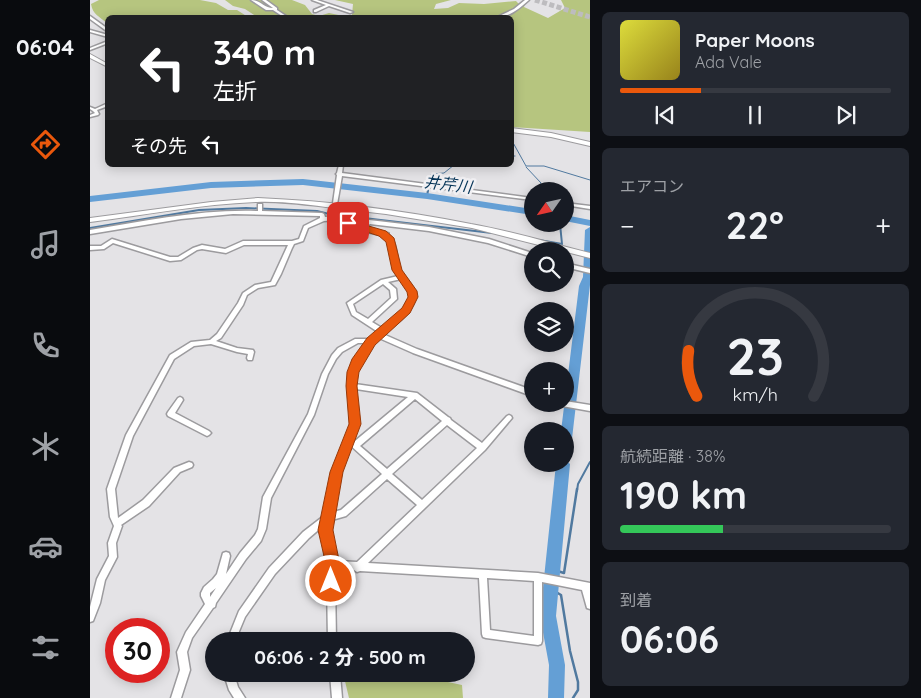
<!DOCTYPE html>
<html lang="ja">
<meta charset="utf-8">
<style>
:root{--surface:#171b24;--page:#242831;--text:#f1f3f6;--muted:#9ea1a6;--line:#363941;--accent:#ea580c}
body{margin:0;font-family:Quicksand,"Noto Sans JP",sans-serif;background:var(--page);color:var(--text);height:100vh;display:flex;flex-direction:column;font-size:19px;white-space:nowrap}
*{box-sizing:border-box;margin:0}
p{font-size:16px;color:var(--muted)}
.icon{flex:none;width:28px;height:28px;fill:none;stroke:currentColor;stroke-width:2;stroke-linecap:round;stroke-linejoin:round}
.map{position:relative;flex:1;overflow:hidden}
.sheet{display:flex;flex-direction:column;gap:12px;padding:12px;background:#0d0f14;width:331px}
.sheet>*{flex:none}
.guide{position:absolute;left:15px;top:15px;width:409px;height:152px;border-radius:8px;box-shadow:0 2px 12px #0003;background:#202124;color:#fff;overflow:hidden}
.needle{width:32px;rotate:236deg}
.tools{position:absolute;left:434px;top:182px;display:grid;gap:10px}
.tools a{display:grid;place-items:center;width:50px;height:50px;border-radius:50%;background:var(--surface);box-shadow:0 2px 12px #0003;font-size:25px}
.speed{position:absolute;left:15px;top:618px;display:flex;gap:10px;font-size:25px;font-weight:700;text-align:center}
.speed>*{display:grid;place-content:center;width:65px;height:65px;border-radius:50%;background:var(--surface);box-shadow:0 2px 12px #0003;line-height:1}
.speed .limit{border:8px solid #d22;background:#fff;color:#111}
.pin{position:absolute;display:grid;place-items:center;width:42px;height:42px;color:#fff;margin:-21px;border-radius:10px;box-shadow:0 2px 8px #0006}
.me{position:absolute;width:55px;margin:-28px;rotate:0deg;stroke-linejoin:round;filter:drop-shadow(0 0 4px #0008)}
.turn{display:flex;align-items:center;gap:18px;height:105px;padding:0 25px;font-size:22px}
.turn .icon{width:65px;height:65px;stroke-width:2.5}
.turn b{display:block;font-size:35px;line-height:42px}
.then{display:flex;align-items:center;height:48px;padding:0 25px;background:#0003;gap:10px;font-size:19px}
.big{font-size:38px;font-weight:800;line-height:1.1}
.sheet .widget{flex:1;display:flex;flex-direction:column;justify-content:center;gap:8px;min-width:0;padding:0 18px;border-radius:8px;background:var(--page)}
.sheet .dial{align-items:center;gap:0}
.dial svg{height:130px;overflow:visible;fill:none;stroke:var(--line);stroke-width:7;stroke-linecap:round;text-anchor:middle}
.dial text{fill:var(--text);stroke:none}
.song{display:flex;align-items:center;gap:15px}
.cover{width:60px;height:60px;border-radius:8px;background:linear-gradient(135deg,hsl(60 70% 55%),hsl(50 70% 35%))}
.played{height:5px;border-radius:2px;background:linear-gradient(90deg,var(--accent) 30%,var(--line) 30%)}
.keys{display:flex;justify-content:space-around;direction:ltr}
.heat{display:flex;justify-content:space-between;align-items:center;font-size:28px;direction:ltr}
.charge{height:8px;border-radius:4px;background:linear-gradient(90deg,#34c759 38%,var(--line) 0)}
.trip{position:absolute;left:115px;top:632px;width:270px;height:50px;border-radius:25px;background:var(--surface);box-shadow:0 2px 12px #0003;font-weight:800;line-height:50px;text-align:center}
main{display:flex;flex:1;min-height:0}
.tab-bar{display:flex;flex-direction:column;width:90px;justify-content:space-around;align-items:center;background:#090b0e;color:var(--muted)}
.tab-bar .icon{width:35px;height:35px}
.tab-bar .current{color:var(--accent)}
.tab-bar b{font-size:22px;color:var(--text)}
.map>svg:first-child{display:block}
.green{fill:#b6c57f}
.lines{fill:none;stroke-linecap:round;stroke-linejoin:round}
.stream-far2{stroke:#50799f;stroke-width:1}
.stream-far1{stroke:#50799f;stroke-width:2}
.stream{stroke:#50799f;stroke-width:2.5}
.river{fill:#649fd5;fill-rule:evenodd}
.secondary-tunnel{stroke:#bdbcbf;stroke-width:5;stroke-dasharray:5 2.5;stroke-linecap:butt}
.street-casing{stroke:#9c9b9e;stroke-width:3}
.secondary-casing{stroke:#9c9b9e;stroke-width:2}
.street{fill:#fff;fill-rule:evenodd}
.secondary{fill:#fff;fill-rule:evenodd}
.route{fill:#ea580c;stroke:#983908}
.labels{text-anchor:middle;stroke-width:5;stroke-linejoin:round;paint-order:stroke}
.far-water-label{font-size:16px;font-style:italic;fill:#063558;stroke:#f1f0f3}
</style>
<main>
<nav class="tab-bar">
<b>06:04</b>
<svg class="icon current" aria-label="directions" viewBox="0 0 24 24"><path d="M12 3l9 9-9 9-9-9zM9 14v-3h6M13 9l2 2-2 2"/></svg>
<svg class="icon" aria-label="music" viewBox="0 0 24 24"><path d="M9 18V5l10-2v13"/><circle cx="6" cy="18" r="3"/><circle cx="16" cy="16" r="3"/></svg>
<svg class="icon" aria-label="phone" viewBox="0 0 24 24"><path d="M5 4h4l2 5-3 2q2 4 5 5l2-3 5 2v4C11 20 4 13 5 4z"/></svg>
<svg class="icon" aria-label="climate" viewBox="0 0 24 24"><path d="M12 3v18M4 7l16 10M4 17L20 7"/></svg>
<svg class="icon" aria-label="car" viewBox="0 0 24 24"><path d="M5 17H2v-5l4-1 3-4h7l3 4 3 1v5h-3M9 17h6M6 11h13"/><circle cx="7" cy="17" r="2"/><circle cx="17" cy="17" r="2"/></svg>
<svg class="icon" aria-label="filters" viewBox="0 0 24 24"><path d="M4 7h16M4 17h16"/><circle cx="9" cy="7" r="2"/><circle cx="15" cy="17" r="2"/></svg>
</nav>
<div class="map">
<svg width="500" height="698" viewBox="0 0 500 698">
<rect width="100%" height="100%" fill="#e4e3e6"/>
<path class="green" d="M9 0H110L126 3 138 10H147L158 17 18 18 17 23C9 16 3 15 1 4Z
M135 0H202L215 5 222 14 229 16 239 13 258 17 262 15 263 4 245 0H361L346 4 344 9 358 8 369 3 394 4 426 1 429 4H435L434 7 458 18 475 8 471 0H500V132L421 127V18H251L239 15 234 18 167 17 155 9 143 6Z
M265 674H343L344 679 372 685 373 698H259L254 677Z"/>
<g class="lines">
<path class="stream-far2" d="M421 139 436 166H454L500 180
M421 156H425
M436 167 451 183 450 191
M338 192 341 174 354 173 364 165"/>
<path class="stream-far1" d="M337 196 338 190
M248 215 402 233
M0 228 109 210 156 208 227 211 243 215
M449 240 472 244 470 224
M498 277 500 278
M487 491 488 484 500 462"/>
<path class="stream" d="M464 570 474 573 487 489
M461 589 471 595 480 651 488 682V690L483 698"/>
<path class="river" d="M213 179 337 193 442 209V215L337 199 213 185 121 188 0 202V196L121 182Z
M475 215 500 220V226L475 221Z
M500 227V285L481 447 480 451 475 453V431H471L489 286 493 277 495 230Z
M475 459 480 464 466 616 475 665 474 698H458L459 665 450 616 466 464H475Z"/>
<path class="secondary-tunnel" d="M445 0 500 17"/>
<defs>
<path id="street" d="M161 0C170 0 174 8 183 8L172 0H176L187 8V10L199 18H195L183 10H176Z
M222 0H227L263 12 260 13 239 6 226 12H224V10L236 5Z
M435 0H439C429 9 418 18 405 18L424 9Z
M0 16 18 29V32L0 19Z
M370 17H386L387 18H369Z
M0 30 18 35V37L0 32Z
M18 41V43L0 50V48Z
M18 103V106L7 110 9 114 8 115 0 117V115L5 113 3 111 0 109V107L5 109Z
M249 165H253L252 173 442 198V200L252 176 246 210 244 212 242 210 247 175 246 174 247 173Z
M475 203 500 206V209L475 205Z
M168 204H172V211L232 213 234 214 235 217 247 216 250 218 247 220 234 221 218 228 213 241 204 244 202 248 191 274 185 285 168 288 157 295 153 305 131 338 126 341 147 348 163 350 164 352 162 360H158L157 358 158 354 147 352 121 344 104 346 84 359 43 436 25 489 28 518 53 500 84 468 99 462 102 463 103 465 102 467 90 472 59 506 31 525 32 526 26 543 27 557 15 580 10 603 3 621 0 622V607L7 579 19 556 18 543 24 526 20 517 17 489 36 435 80 355 101 342 120 340 127 334 148 303 153 293 165 285 181 282 198 245H154L136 253 112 249 107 250 91 260 80 261 23 243 14 249 0 250V246H11L22 239 80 257H88L103 248 112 245 135 249 153 241H202L209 239 214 226 230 218V216L143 214 91 219 0 234V230C55 221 111 209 168 211Z
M279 220 339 227 399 239 442 253V257L398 243 339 231 280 224 272 229H268V227Z
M296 233C308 240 306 256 309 268 312 276 321 282 324 290 332 306 304 326 293 334L327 349 442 390V396L323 353 289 338C281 345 269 360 266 372 265 375 266 380 265 384L327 393 358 417 360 418 361 420 392 443 417 416 419 415 421 416 422 418 395 450 278 563 448 573 500 583V609L497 608 492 590 452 582V641L451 644 448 645 396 638 393 637 392 634 389 578 270 571 267 572 264 570 247 569 245 581 246 641H238L237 581 239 565 232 531 233 526 219 538 185 574 155 617 145 641H137L149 611 179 568 213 532 235 515 242 472 262 424 259 386 260 372 265 360 276 343H268L252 352 246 359 238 374 224 415 181 498 176 529 171 541 156 559 126 603 125 607 123 608 102 638 97 652 100 670 91 698H81L90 670 87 652 96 632 115 604 111 596V593L114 587 123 579 127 574 133 553 136 552 139 553 140 556 136 574 150 553 165 535 168 529 173 497 218 414 232 374 242 355 248 348 265 339H280L288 332 262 315 257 303 291 280 308 276 304 270 298 241 293 235ZM311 279C314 284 318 288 320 293 323 307 301 321 292 328L282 322 307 299 306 289 298 282ZM293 284 300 290 301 298 278 319 266 312 263 304ZM266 389 318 397 265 441 263 439 268 424ZM325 399 352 421 297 469 270 446ZM357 425 387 448 332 500 302 474ZM260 445 292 474 251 510 243 512 250 472ZM297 479 327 505 267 562 246 561 240 531 242 520 256 516ZM397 578 444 581V636L400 630ZM126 588 120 597V593Z
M475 263 500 269V273L475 267Z
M90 397 92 398 93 400 85 413 119 431 121 433 119 435 117 436 115 435 78 416 77 414 78 412 88 398Z
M475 401 500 405V411L472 406 471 404H475Z
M134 674H144L148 687 155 698H144L139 690Z
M240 674H250L252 698H242Z"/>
<path id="secondary" d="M0 54 18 64V67L0 58Z
M421 128 461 133 500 142V146L461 137 421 132Z
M168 198C239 201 311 210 381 224 421 231 460 243 500 253V258L382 228 296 214 244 208 247 210 250 217 273 226 299 233V237H296L267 230 244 220 241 210 244 208C219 205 193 201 167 202 112 204 55 215 0 222V218L121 202Z"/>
</defs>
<use href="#street" class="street-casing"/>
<use href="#secondary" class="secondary-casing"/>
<use href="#street" class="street"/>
<use href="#secondary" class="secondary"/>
</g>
<path class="route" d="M258 220 296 231 304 238 312 270 327 291 328 297 320 313 285 345 269 372 267 386 271 424 253 472 243 530 250 565 247 586 241 588 236 586 234 581 236 565 228 530 240 472 259 424 256 386 257 372 262 359 277 338 312 308 318 297 317 292 302 270 296 242 289 236 255 225 254 223Z"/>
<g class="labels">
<g class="far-water-label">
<text transform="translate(358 184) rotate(7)" y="6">井芹川</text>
</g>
</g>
</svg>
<div class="tools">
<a><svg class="needle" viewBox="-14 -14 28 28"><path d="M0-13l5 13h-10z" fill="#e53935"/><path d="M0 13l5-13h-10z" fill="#9ea1a6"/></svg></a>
<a><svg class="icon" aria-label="search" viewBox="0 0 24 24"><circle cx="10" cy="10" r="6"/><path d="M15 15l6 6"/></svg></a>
<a><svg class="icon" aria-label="layers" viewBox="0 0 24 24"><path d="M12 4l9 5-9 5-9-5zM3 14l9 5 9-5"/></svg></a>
<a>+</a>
<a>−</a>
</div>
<div class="speed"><div class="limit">30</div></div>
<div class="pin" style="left:258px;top:223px;background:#d93025"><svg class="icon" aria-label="arrive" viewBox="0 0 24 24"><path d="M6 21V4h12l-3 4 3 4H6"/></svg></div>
<svg class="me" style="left:241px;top:581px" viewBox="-20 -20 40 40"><circle r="17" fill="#ea580c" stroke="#fff" stroke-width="3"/><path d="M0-11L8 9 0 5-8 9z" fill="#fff"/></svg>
<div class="trip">06:06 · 2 分 · 500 m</div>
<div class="guide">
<div class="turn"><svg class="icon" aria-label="left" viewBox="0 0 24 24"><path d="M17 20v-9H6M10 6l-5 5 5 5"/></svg><div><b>340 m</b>左折</div></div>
<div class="then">その先<svg class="icon" aria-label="left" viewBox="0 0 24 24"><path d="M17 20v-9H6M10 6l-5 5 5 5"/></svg></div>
</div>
</div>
<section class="sheet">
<div class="widget">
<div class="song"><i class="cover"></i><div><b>Paper Moons</b><p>Ada Vale</p></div></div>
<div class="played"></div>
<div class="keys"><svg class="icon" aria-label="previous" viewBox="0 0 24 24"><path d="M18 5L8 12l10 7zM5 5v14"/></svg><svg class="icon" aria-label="pause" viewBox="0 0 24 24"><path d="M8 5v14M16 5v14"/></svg><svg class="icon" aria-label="next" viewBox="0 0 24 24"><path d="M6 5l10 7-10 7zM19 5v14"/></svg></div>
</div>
<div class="widget"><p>エアコン</p>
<div class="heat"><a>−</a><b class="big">22°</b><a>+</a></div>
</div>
<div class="widget dial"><svg viewBox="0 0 100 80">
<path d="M14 69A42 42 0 1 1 86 69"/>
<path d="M14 69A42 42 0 0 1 9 41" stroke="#ea580c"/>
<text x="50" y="56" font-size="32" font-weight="700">23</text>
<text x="50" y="72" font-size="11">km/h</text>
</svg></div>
<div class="widget"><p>航続距離 · 38%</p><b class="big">190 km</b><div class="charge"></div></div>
<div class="widget"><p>到着</p><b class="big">06:06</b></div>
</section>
</main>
